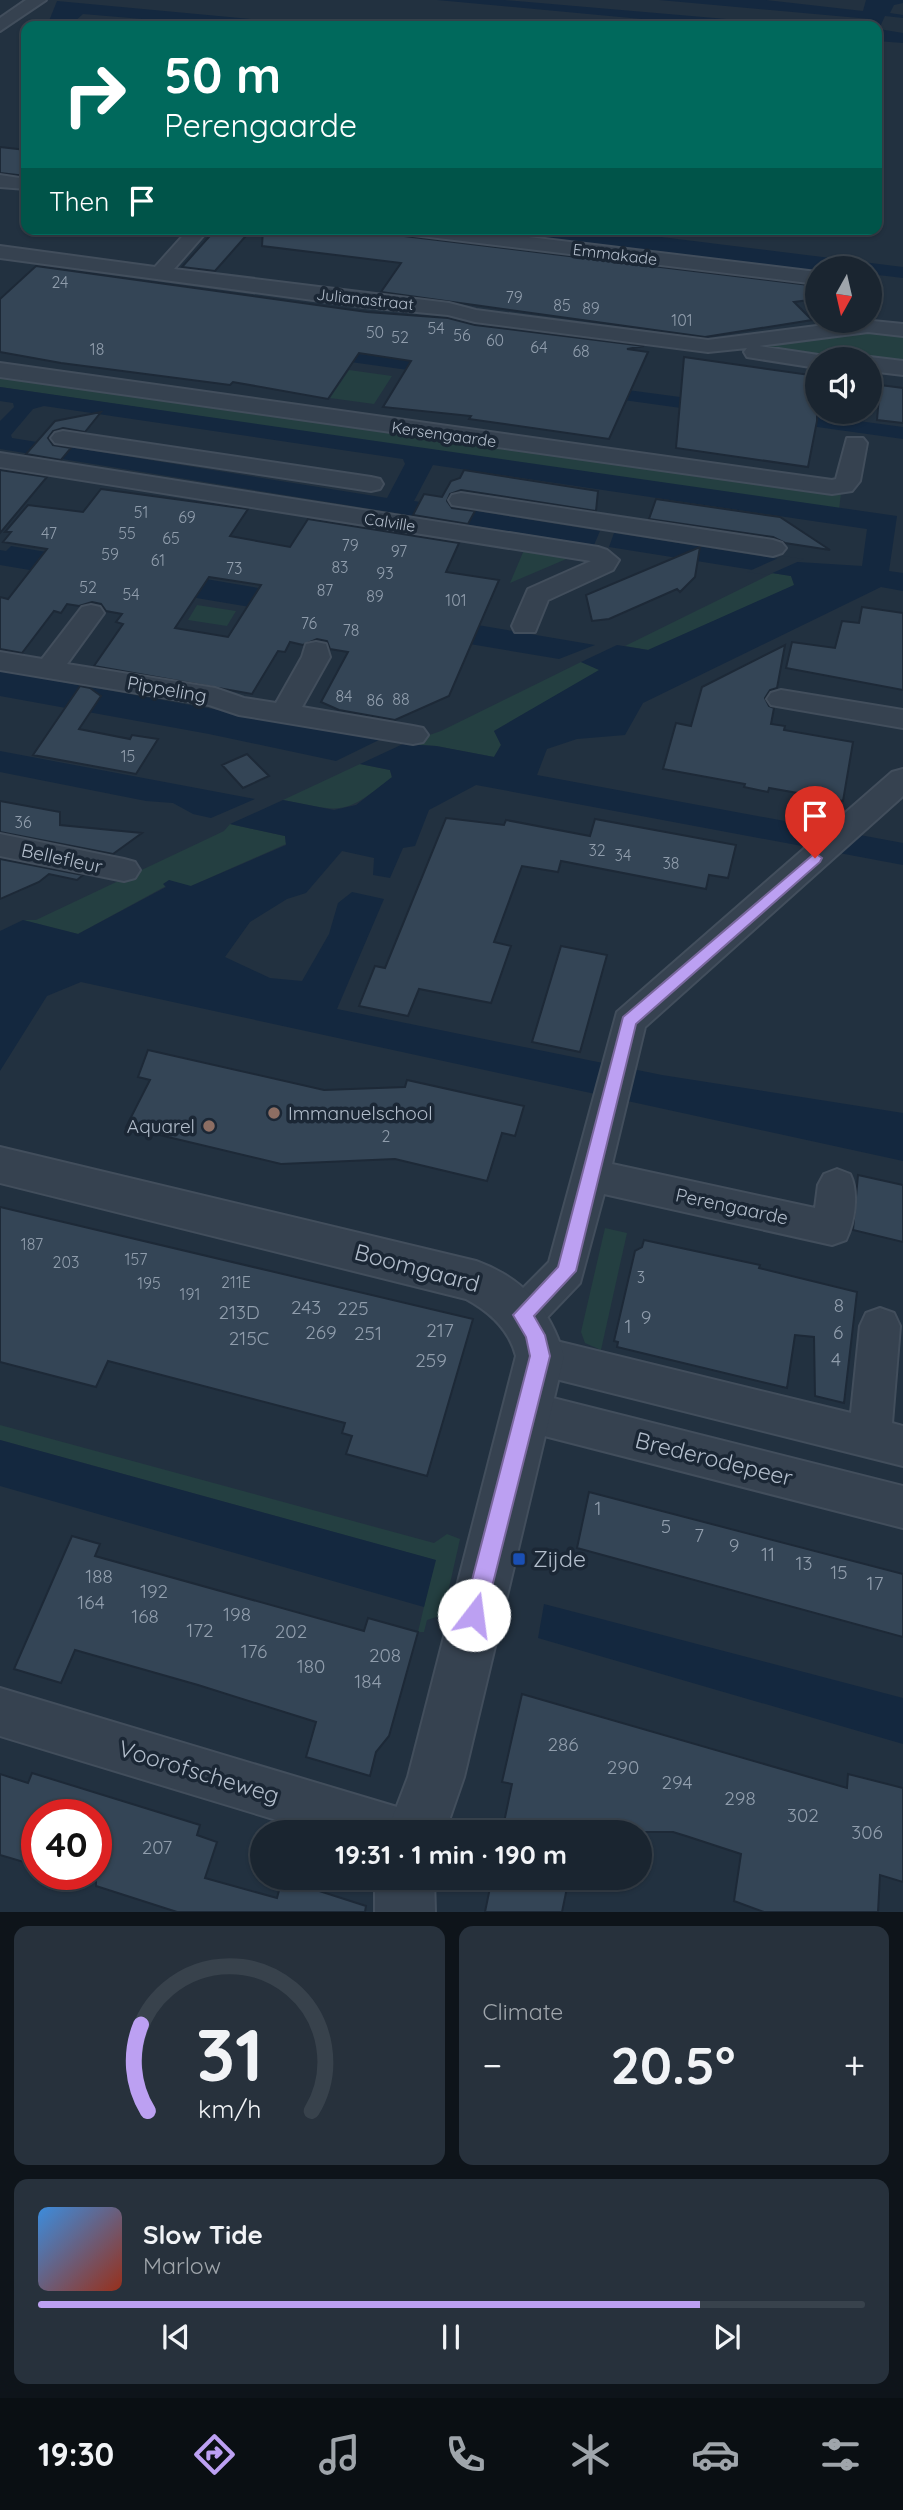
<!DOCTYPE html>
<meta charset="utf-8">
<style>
:root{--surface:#1a2530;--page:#27313c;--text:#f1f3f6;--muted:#9fa5ab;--line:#38424c;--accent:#bca0f2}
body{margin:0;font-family:Quicksand,sans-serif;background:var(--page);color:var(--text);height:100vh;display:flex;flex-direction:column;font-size:26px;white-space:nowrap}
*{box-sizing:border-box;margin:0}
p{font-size:23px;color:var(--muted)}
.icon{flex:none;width:38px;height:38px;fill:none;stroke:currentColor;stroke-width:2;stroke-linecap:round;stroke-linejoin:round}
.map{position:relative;height:1912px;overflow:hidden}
.drawer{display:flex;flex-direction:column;gap:14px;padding:14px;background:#0e141a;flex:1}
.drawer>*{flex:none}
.guide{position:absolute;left:21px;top:21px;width:861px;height:214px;border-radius:14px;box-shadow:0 2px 5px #0004,0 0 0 2px var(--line);background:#00695c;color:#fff;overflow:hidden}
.needle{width:46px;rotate:188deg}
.controls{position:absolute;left:805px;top:256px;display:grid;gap:14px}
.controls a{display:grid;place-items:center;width:77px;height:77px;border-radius:50%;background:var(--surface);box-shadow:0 2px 5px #0004,0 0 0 2px var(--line);font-size:35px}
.speed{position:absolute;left:21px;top:1799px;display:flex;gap:14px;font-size:35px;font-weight:700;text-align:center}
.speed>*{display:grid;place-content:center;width:91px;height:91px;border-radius:50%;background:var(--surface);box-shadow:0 2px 5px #0004,0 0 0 2px var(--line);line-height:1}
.speed .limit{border:10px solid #d22;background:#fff;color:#111}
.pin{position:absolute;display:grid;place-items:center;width:60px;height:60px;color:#fff;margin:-72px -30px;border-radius:50% 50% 50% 0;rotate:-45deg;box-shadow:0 0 7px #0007}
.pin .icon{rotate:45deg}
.me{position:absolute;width:77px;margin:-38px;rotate:15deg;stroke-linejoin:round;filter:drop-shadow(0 0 5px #0008)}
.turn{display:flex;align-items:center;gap:24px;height:147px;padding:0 28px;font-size:32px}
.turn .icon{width:91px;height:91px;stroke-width:2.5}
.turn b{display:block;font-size:49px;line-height:60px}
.then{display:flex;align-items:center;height:66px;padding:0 28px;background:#0003;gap:14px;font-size:26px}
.big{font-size:52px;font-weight:800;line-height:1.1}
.drawer .tile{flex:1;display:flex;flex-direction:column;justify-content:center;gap:10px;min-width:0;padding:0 24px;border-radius:14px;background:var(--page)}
.drawer .dial{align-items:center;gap:0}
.dial svg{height:182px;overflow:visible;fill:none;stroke:var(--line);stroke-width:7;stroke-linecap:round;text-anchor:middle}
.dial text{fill:var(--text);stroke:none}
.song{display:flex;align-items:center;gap:21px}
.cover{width:84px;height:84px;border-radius:10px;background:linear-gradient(135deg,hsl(210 70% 55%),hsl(10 70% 35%))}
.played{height:7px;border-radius:4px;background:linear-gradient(90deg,var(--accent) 80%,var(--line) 80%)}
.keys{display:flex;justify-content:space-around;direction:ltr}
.heat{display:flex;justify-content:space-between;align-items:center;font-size:38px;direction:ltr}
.drawer .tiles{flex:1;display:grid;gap:14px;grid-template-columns:1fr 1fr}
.tile:last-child{grid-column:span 2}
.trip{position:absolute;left:250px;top:1820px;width:402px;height:70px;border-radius:35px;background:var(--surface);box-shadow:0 2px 5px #0004,0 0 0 2px var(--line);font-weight:800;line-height:70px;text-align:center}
.dock{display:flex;height:112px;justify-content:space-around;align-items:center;background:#0a0f13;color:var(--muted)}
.dock .icon{width:49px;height:49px}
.dock .on{color:var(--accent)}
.dock b{font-size:32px;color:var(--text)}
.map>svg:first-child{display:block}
.green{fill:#243f41}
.water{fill:#14283f;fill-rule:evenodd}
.pier{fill:#223140}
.building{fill:#344556;stroke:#1d2937;stroke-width:2;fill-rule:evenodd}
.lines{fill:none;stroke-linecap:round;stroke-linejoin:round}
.minor-casing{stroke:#424e5c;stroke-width:4}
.tertiary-casing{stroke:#424e5c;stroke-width:4}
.minor{fill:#364250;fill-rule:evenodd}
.tertiary{fill:#364250;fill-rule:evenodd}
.route{fill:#bca0f2;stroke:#7a689d;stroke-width:2}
.education-dot{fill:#8d6e63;stroke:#1b2735;stroke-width:2.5}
.transit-dot{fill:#1a4fb4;stroke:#1b2735;stroke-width:2.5}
.labels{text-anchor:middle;stroke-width:7;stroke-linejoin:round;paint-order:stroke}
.far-street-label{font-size:16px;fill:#b2bdcb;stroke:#1b2735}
.number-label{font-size:16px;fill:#909dac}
.street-label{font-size:19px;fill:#b2bdcb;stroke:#1b2735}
.poi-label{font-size:19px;fill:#b2bdcb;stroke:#1b2735;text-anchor:start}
.near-number-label{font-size:19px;fill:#909dac}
.near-street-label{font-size:23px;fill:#b2bdcb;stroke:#1b2735}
.near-poi-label{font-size:23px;fill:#b2bdcb;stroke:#1b2735;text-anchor:start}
</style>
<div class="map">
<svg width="903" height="1912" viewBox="0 0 903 1912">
<rect width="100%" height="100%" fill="#223140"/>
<path class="green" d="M867 332 903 336V362C856 356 810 355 764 350L765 343Z
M349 370 392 376 374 404 330 398Z
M0 373 841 493 839 510 0 387Z
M524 550 571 557 510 583Z
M773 573 791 576 795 585 648 650 625 646Z
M197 605 236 611 227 626 188 620Z
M581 662 600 670 494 731 501 745 494 757 436 746 403 744 441 731Z
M360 764 390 770 392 778C342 816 344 812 283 800Z
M230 824 285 836 286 844 191 886H166L78 934 23 920H36L224 831Z
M605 1228 627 1233 601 1350 585 1343 581 1332Z
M0 1425 434 1543 447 1534 460 1539 443 1615 427 1620 424 1632H418L435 1560 0 1440Z"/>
<path class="water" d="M437 0H504L807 26H716Z
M659 0H766L863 11 866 0H903V3L894 5 890 13 903 15V18L885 16 879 29 903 33V43L877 41V26H869L873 21 870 19Z
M57 1 326 26H225L83 14 73 23 107 26H47Z
M447 229H597L903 267V278L870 274V268H817V272H803Z
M0 306 903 427V439L0 313Z
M0 387 897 516 889 571 903 573V591L881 587 643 703 625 735 577 739 547 749 537 775 903 843V865L476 785 429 810 415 846 403 848 390 878 373 875 374 858 342 851 306 893 287 899 250 922 225 957 270 978 302 981 329 934 338 903 352 892 384 899 337 1009 662 1075 903 1113V1161L81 982 47 996 0 1071V931L23 920 78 934 166 887 163 884 169 880 191 886 286 845 285 836 230 824 283 800 334 810 356 805 392 777 390 770 360 764 403 744 436 746 494 757 501 745 494 731 599 670 581 662 617 645 648 650 794 585 791 576 609 547 614 533 798 562 862 566 867 529 433 465 414 501 600 531 594 545 0 449V421L14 407 13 403 0 401ZM44 406 403 459 405 464 387 498 12 438 11 435 33 409Z
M11 546 595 645 559 659 0 565V550L6 551Z
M0 671 381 739 336 761 209 734 0 696Z
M0 751 255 799 211 818 193 814 173 803 146 801 0 772Z
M0 1440 436 1560 424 1607 0 1486Z
M544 1604 903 1698V1744L538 1638Z"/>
<path class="pier" d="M783 556 804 559 768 575 747 572Z"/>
<path class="building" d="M0 147 26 150V176L0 173Z
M216 229H252L215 271 182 267Z
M263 229H382L379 233 817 286V299L794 302 812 320 705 337 381 292 401 263 262 246Z
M36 266 367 312 448 318 475 325 644 346 627 349 648 352 609 439 469 419 471 416 383 407 411 361 359 353 328 399 233 382 230 385 61 363 0 352V299Z
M684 357 817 376V421L808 467 676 448Z
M880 385 903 388V423L877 420Z
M101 412 85 432 63 428 53 431 48 438 53 445 71 448 61 460 26 454 55 421Z
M0 470 47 477 0 533Z
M464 470 598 491 596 511 461 490 450 494 447 501 452 508 475 511 468 524 413 515 424 494 442 497 451 481 460 478Z
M101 489 248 509 230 536 290 547 308 519 459 543 446 572 499 580 449 696 395 720 339 710 321 702 348 652 330 649 327 641 317 639 303 645 290 642 285 652 278 651 252 694 94 666 123 624 116 622 122 614 106 611 101 604 92 602 79 606 67 604 61 613 54 611 22 653 0 649V597L8 599 47 549 3 542 11 532H5L28 505 83 512ZM209 577 261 585 228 637 175 628Z
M656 499 780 517 830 550 785 543 773 537 649 519Z
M700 547 695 577 680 592 677 589 609 619 592 621 586 595Z
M862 607 903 613V690L786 668 792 642 835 648 842 621 859 623Z
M785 645 777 688 770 690 765 698 769 706 774 708 771 724 785 726 784 730 853 742 843 801 769 788 768 792 744 787 745 784 663 769 676 723 691 726 702 687Z
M80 686 90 688 101 696 79 729 130 739 132 735 158 739 136 774 33 755Z
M247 754 269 776 243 788 222 765Z
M0 801 60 812V825L142 833 113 854 0 832Z
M446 818 504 825 506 820 590 836 595 819 736 845 728 878 709 875 706 889 561 861 558 872 522 866 494 942 511 946 491 1003 419 989 408 1016 359 1006 375 966 385 968Z
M0 859 83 875 77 880 49 874 39 882 0 899Z
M561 946 607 955 580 1052 532 1042Z
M148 1050 324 1090 405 1087 407 1080 524 1106 515 1136 502 1133 487 1181 395 1159 281 1164 126 1127 150 1080 138 1077Z
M858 1175 903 1185V1242L853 1230Z
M0 1207 473 1319 427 1476 346 1454 352 1436 342 1433 345 1423 108 1361 96 1387 0 1362Z
M644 1240 760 1265 759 1268 857 1292 844 1403 815 1396 814 1337 795 1335 787 1388 617 1347 618 1342 614 1341 635 1251 642 1247Z
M589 1492 903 1574V1637L577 1548Z
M72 1536 100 1544 95 1556 364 1631 368 1618 418 1632 389 1736 376 1752 370 1776 306 1757 316 1722 198 1685 75 1650 61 1683 14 1669Z
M522 1694 847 1788 848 1774 903 1788V1882L880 1875 878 1912H764L734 1901 741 1854 686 1836 673 1832H502L512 1784 502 1782Z
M32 1773 200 1825 197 1835 217 1842 205 1878 277 1898 282 1879 366 1906 365 1912H177L96 1886V1815H37V1866L0 1855V1774L28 1783Z
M492 1878H569L562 1912H485Z"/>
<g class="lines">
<defs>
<path id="minor" d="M0 175 26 179V189L0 187Z
M189 229H209L174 269 449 303 476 310 708 340 863 320 903 324V336L868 332 759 346 825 356 826 359H817V368L747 357 744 352 747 348 708 352 475 322 448 315 365 307 0 258V246L155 267Z
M404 229H463L817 272V284L413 235Z
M870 357 903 361V375L870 371V359H865Z
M0 363 832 480 836 479 847 438H863L867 443 860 481 852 491 832 494 0 377Z
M63 431 371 477 380 479 383 484 380 489 371 491 55 443 51 438 55 433Z
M0 453 598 547 607 550 619 560 613 570 548 600 535 632H515L512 626 528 589 591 561 0 467Z
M461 493 773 540 782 543 786 548 782 553 773 556 452 505 449 500 452 495Z
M91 605 100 607 104 613 67 664 215 688 244 698 276 703 302 657 306 644 316 642 326 644 330 657 302 707 413 726 423 728 428 735 423 742 413 744 239 715 209 705 0 670V652L42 659 82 607Z
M781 690 903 710V728L771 705 767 699 771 693Z
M903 769V796L645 1027 612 1164 815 1208 818 1185 824 1174 837 1169 850 1174C859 1192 855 1221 846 1240L832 1245 604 1194 580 1283 537 1328 523 1333 509 1328 503 1315 509 1302 549 1262 617 1012 892 772Z
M0 834 124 859 135 862 140 870 135 878 124 881 0 856Z
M880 1308 894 1313 900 1326 892 1423 903 1426V1466L540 1375 526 1369 520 1356 526 1343 540 1337 851 1413 860 1326 866 1313Z
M525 1391 903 1486V1528L525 1431 510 1425 504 1411 510 1397Z
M0 1688 397 1807 415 1814 422 1832H316L0 1736Z"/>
<path id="tertiary" d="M26 0H46L0 31V18Z
M0 1147 476 1261C523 1278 550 1308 564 1356L464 1777 445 1832H387L408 1777 516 1356C509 1329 490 1312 466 1299L0 1183Z
M375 1878H434L435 1912H375Z"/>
</defs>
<use href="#minor" class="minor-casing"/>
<use href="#tertiary" class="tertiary-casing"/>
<use href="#minor" class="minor"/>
<use href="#tertiary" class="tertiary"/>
</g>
<path class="route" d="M815 853 822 858 820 862 636 1024 576 1271 534 1316 545 1335 550 1356 485 1615 482 1623 474 1626 466 1623 463 1615 530 1356 526 1337 513 1315 558 1267 623 1017Z"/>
<g class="education-dot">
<circle cx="274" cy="1113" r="7"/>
<circle cx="209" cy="1126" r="7"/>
</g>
<rect class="transit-dot" x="512" y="1552" width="14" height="14" rx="3.5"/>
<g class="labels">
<g class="far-street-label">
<text transform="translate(615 254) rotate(7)" y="6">Emmakade</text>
<text transform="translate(365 299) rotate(6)" y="6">Julianastraat</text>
<text transform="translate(444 434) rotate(8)" y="6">Kersengaarde</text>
<text transform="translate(390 522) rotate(9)" y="6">Calville</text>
</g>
<g class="number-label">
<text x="60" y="288">24</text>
<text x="514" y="303">79</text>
<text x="562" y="311">85</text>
<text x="591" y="314">89</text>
<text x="682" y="326">101</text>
<text x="436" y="334">54</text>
<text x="375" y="338">50</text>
<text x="462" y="341">56</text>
<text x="400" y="343">52</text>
<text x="495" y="346">60</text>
<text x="539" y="353">64</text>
<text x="97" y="355">18</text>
<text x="581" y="357">68</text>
<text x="141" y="518">51</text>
<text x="187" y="523">69</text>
<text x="49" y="539">47</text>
<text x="127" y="539">55</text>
<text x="171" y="544">65</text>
<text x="350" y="551">79</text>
<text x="399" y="557">97</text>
<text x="110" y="560">59</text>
<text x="158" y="566">61</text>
<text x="340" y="573">83</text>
<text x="234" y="574">73</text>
<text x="385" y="579">93</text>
<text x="88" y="593">52</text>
<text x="325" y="596">87</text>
<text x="131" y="600">54</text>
<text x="375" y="602">89</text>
<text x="456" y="606">101</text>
<text x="309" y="629">76</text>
<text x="351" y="636">78</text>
<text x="344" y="702">84</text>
<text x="401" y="705">88</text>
<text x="375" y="706">86</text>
<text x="128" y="762">15</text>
<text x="23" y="828">36</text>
<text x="597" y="856">32</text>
<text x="623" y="861">34</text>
<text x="671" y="869">38</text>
<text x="386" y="1142">2</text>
<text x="32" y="1250">187</text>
<text x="136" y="1265">157</text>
<text x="66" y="1268">203</text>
<text x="641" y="1283">3</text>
<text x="236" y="1288">211E</text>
<text x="149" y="1289">195</text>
<text x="190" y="1300">191</text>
</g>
<g class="street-label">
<text transform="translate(167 689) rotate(10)" y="7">Pippeling</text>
<text transform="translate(62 858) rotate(12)" y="7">Bellefleur</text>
<text transform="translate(732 1206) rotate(12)" y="7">Perengaarde</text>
</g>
<g class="poi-label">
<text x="288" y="1120">Immanuelschool</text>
<text x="195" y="1133" text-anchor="end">Aquarel</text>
</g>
<g class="near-number-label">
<text x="839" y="1312">8</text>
<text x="306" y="1314">243</text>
<text x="353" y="1315">225</text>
<text x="239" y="1319">213D</text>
<text x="646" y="1324">9</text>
<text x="628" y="1333">1</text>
<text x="440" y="1337">217</text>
<text x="321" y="1339">269</text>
<text x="838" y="1339">6</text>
<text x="368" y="1340">251</text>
<text x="249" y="1345">215C</text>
<text x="836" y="1366">4</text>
<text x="431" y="1367">259</text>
<text x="598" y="1515">1</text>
<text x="666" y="1533">5</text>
<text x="699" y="1542">7</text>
<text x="734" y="1552">9</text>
<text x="768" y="1561">11</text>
<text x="804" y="1570">13</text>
<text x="839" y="1579">15</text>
<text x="99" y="1583">188</text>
<text x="875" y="1590">17</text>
<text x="154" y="1598">192</text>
<text x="91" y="1609">164</text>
<text x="237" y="1621">198</text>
<text x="145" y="1623">168</text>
<text x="200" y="1637">172</text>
<text x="291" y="1638">202</text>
<text x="254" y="1658">176</text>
<text x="385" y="1662">208</text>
<text x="311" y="1673">180</text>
<text x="368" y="1688">184</text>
<text x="563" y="1751">286</text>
<text x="623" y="1774">290</text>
<text x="677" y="1789">294</text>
<text x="740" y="1805">298</text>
<text x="803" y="1822">302</text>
<text x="867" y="1839">306</text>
<text x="157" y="1854">207</text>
</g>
<g class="near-street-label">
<text transform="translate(417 1268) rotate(15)" y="8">Boomgaard</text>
<text transform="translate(714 1459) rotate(14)" y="8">Brederodepeer</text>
<text transform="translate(199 1772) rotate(17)" y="8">Voorofscheweg</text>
</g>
<g class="near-poi-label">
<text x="533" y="1567">Zijde</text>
</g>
</g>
</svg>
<div class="controls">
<a><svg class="needle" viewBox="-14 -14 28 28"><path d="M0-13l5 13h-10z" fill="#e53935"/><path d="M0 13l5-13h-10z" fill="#9fa5ab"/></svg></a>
<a><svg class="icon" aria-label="sound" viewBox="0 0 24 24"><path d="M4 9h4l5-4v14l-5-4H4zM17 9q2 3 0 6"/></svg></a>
</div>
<div class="speed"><div class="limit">40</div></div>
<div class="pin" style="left:815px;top:858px;background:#d93025"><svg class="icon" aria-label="arrive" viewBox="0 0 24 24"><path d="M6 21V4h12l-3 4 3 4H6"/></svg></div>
<svg class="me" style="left:474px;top:1615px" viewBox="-20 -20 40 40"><circle r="19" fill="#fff"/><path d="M0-13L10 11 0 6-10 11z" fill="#bca0f2"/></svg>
<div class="trip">19:31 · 1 min · 190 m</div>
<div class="guide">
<div class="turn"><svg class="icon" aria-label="right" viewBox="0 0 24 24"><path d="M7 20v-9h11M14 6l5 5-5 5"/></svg><div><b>50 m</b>Perengaarde</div></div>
<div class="then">Then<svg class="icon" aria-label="arrive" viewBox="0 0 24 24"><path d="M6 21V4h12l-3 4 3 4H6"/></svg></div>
</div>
</div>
<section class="drawer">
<div class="tiles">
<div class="tile dial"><svg viewBox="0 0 100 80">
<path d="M14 69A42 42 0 1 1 86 69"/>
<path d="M14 69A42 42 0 0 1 11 31" stroke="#bca0f2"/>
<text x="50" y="56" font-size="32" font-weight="700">31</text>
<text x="50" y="72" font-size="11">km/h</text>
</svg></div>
<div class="tile"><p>Climate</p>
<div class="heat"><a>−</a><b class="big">20.5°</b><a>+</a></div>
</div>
<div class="tile">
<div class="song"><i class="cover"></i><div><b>Slow Tide</b><p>Marlow</p></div></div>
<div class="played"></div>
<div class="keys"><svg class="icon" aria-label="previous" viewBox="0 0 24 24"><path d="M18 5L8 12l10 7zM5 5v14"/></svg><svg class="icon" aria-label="pause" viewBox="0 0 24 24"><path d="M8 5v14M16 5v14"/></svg><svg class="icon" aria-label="next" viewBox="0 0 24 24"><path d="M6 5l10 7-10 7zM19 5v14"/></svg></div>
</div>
</div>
</section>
<nav class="dock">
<b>19:30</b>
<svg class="icon on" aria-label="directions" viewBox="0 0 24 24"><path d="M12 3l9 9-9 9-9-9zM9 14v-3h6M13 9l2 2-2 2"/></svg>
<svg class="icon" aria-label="music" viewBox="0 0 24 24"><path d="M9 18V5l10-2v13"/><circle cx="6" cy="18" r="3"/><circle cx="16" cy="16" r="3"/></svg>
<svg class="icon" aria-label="phone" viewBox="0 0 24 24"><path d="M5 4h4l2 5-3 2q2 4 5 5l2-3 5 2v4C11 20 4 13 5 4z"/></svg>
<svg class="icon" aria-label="climate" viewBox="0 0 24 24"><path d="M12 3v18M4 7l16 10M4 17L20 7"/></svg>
<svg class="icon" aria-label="car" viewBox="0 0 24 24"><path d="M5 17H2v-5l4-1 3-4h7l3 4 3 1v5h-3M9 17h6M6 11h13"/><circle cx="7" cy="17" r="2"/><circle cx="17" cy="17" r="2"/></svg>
<svg class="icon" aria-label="filters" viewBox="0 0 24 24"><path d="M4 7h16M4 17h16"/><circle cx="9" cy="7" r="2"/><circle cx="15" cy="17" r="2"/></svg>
</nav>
